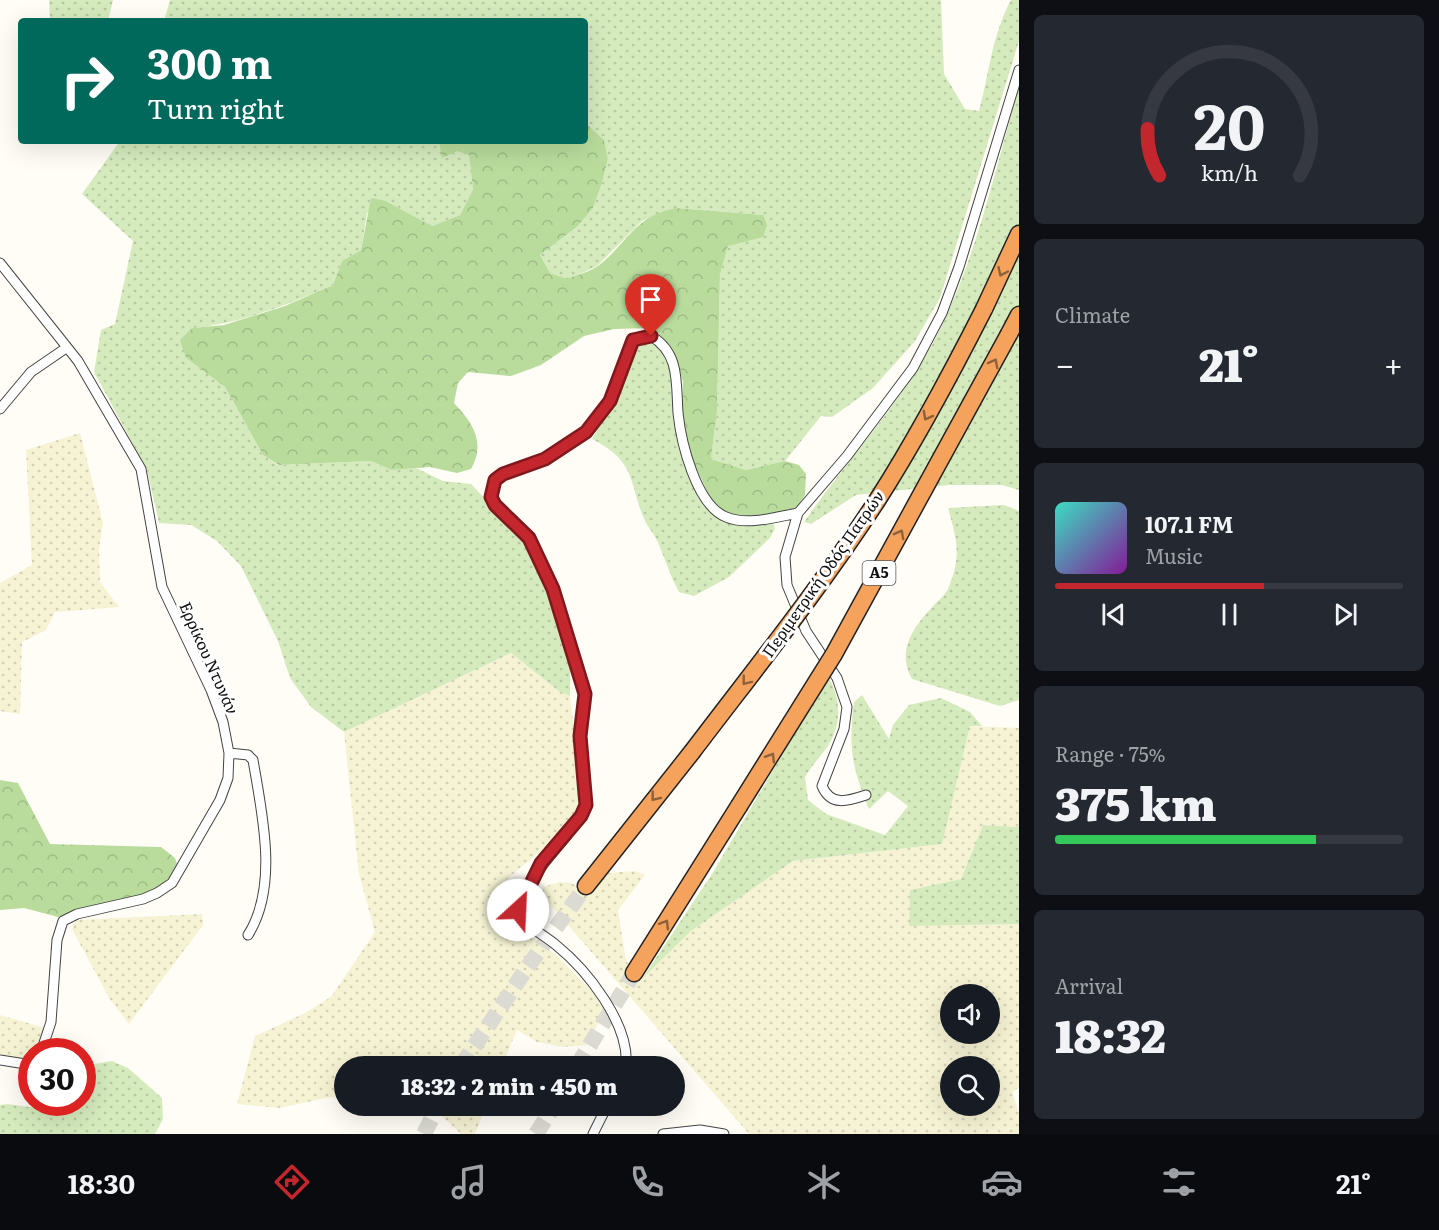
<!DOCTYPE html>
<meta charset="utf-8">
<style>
:root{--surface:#171b24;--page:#242831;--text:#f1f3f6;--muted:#9ea1a6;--line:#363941;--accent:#c4262e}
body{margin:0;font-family:Literata,serif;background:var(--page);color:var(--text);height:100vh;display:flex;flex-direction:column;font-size:22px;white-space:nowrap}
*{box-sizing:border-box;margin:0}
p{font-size:20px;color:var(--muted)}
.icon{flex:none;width:33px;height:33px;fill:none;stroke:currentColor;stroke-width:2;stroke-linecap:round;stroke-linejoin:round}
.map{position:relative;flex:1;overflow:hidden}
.sheet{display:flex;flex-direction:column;gap:15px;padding:15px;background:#0d0f14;width:420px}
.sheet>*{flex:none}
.guide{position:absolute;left:18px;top:18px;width:570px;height:126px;border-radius:6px;box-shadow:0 6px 24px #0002;background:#00695c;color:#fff;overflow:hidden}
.buttons{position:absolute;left:940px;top:984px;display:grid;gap:12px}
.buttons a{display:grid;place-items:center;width:60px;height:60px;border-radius:50%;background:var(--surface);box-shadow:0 6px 24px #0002;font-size:30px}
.speed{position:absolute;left:18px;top:1038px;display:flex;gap:12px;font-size:30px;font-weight:700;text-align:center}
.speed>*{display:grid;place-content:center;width:78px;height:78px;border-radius:50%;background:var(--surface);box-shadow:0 6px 24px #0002;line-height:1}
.speed .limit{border:9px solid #d22;background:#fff;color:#111}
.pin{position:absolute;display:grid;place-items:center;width:51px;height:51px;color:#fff;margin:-62px -26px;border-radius:50% 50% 50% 0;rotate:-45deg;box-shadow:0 0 6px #0007}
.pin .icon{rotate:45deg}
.me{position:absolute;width:66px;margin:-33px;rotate:25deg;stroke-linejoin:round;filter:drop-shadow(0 0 4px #0008)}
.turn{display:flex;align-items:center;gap:21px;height:126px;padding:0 30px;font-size:27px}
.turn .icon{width:78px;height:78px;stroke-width:2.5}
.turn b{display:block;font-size:42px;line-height:51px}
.big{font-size:45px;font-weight:800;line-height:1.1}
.sheet .widget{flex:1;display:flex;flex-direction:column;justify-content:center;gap:9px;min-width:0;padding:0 21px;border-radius:9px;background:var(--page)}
.sheet .dial{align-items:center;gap:0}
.dial svg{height:156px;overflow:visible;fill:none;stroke:var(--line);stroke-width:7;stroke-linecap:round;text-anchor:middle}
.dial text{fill:var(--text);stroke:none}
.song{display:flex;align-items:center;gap:18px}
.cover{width:72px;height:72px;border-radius:9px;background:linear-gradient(135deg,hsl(170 70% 55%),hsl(290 70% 35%))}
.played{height:6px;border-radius:3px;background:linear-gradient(90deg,var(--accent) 60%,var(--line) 60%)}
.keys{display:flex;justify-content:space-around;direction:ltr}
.heat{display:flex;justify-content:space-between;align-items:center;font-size:33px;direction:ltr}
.charge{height:9px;border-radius:4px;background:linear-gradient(90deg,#34c759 75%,var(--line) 0)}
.trip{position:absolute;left:334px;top:1056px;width:351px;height:60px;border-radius:30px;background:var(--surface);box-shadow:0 6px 24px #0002;font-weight:800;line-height:60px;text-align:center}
.tabs{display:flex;height:96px;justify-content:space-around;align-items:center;background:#090b0e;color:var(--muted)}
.tabs .icon{width:42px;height:42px}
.tabs .active{color:var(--accent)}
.tabs b{font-size:27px;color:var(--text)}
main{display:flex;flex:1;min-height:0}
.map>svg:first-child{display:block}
.farmland{fill:url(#farmland-dots);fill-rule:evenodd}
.grass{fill:url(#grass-dots)}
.forest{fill:url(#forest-crowns)}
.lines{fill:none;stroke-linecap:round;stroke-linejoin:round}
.highway-tunnel{stroke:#dbdad3;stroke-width:16;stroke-dasharray:16 8;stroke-linecap:butt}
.street-casing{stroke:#444;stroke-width:11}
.highway-casing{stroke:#222;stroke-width:19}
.street{stroke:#fff;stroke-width:9}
.highway{stroke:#f5a25d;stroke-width:16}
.highway-bridge-casing{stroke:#222;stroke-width:19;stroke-linecap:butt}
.highway-bridge{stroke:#f5a25d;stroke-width:16}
.oneway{stroke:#8e613b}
.route-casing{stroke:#7f191e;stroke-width:15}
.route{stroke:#c4262e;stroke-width:10}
.labels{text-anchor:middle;stroke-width:6;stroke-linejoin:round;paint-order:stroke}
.shield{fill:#fff;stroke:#585858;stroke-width:1.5}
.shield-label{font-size:15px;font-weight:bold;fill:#111}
.street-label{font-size:16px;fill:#111;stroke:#fff}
</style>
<main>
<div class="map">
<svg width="1019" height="1134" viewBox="0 0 1019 1134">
<defs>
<pattern id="farmland-dots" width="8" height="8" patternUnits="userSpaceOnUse" patternTransform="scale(1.5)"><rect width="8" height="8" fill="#f6f3d4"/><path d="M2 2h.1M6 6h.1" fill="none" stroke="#d2cfb5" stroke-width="1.8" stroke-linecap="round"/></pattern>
<pattern id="grass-dots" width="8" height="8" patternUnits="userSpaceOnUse" patternTransform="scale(1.5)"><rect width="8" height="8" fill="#d5ebbd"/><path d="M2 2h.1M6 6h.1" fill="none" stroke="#b6c8a1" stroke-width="1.8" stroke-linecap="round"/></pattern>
<pattern id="forest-crowns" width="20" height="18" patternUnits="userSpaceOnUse" patternTransform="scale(1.5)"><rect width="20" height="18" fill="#b9dc9c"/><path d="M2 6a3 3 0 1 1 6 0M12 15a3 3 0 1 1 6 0" fill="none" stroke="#9ebc85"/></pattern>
</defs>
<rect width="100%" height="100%" fill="#fffdf5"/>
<path class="farmland" d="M80 433 103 523 99 549 100 582 119 607 55 612 46 630 22 642 20 714 0 711V583L32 565 26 450Z
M511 653 560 692 570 696 583 804 579 813 549 844 495 889 496 900 528 934 555 954 589 988 605 1010 587 1045 562 1047 537 1042 517 1030 502 1066H345V1098L331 1097 279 1108 237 1104 255 1036 303 1014 331 997 375 932 359 874 344 732Z
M970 726 1019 728V827L983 825 961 879 910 890 909 925 1019 924V1087L1012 1093 1019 1112V1134H749L542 895 543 887 559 882 571 883 589 892 608 873 635 871 645 875 618 910 626 961 642 978 691 931 793 861 941 844ZM951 994H990V1034H951ZM951 1066H990V1106H951Z
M202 914 203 925 129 1024 109 998 72 929 76 920Z
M0 1015 45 1028 36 1051 32 1052 29 1061 0 1054Z
M431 1106H486L475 1134H461Z"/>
<path class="grass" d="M49 0H113L108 21H50Z
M170 0H941L944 74 965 109 979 111C989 74 992 35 1011 0H1019V41L940 298 915 341 873 388 832 417 821 416 785 461 746 470 711 459 717 411 720 275 728 246 763 215 676 208 642 221 597 266 567 280 550 273 540 255 578 226 593 208 602 183 608 159 604 140 585 122V21H164Z
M1019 87V490L1002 485H949L856 495 811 524 804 522C846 462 896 409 932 345 975 265 994 173 1019 87Z
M120 141H439L469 155 473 189 460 215 432 226 386 201 367 213 361 250 342 261 333 285C287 305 242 323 192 328L186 358 225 387 263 455 278 465 371 461 391 470 416 468 443 481 471 484 525 541 552 605 570 665V696L560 692 511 653 344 732 311 707 290 678 278 641 241 566 217 541 191 525 159 523 147 470 94 372 101 330 115 324 133 241 82 194Z
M651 340C677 359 669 388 674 416 679 444 685 474 700 498 707 509 714 518 727 522 740 526 759 523 773 523L775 528 770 538 729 577 694 596 679 592C670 576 666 561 659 545 656 536 649 529 645 521 628 481 637 462 592 439L613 404 636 344Z
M1004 505 1019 511V700L1000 706 912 679C896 651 913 628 933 606 938 601 945 595 948 589 962 556 957 541 948 508Z
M828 677C842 699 842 728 825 750 818 759 811 767 805 777L808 800 826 814 885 835 908 806 888 791 869 809C852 768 848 747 854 702L862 695 889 739 893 725 909 705 941 698 970 712 982 726H970L942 844 793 861 691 931 642 979 712 874Z
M983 825 1019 827V924L909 926 910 890 961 879Z
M112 1061 128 1068 162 1098 163 1119 155 1134H0V1105C14 1101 35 1113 46 1103L82 1102 83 1066Z"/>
<path class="forest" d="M585 122 604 140 608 159 602 183 593 208 578 226 540 255 550 273 567 279C577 275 589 272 598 266 628 243 634 216 676 208L763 215 767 225 763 237 728 246 720 275 717 411 711 459 746 470 785 461 799 465 806 474 805 495 797 507 771 515 735 516 714 506 691 457 682 413 683 382 676 357 661 337 647 328 614 329 584 336 541 365 511 376 468 372 458 383 454 403C473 423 486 443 471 469L457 473 430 467 391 470 371 461 279 465 263 455 225 387 186 358 180 340 192 328 224 325 285 306 333 285 342 261 361 250 371 198 386 201 432 226 460 215 473 189 469 155 457 151 442 158 439 141H585Z
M0 780 18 783 50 844 161 847 175 858 177 864 170 877 160 888 133 898 58 917 24 908 0 910Z"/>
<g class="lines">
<path class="highway-tunnel" d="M461 1066 531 962 586 886
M577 1066 634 973
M424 1134 438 1106
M536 1134 554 1106"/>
<defs>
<path id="street" d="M0 263 78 361 141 469 162 587 211 690 223 722 229 753 228 778 220 800 172 883 157 893 143 899 77 914 63 921 57 940 51 1022 41 1052
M0 409 31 372 66 348
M229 753 248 755 253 760C262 814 279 886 248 935
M866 795C848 801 831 807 822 786L844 729 847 707 837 678 806 631 787 585 785 557 798 513 847 456 913 368 942 313 959 267 1019 70
M0 1060 32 1065
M626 1066C630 1024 587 970 556 945 543 934 524 926 518 910 532 865 569 843 586 805L581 736 585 694 553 589 529 538 495 505 491 497 495 480 503 474 545 459 586 432 610 401 633 340 651 336C680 353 676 383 678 413 681 442 696 505 726 517 747 526 776 517 798 513
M593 1134 607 1106
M663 1134 700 1130 724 1134"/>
<path id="highway" d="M984 309 1019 234
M1009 334 1019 315
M586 886 692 752
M634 973 739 806"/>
</defs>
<use href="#street" class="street-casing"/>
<use href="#highway" class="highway-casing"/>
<use href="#street" class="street"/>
<use href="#highway" class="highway"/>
<defs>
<path id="highway-bridge" d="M692 752C755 669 821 587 878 499 917 438 951 374 984 309
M739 806 834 654 1009 334"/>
</defs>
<use href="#highway-bridge" class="highway-bridge-casing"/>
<use href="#highway-bridge" class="highway-bridge"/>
</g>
<defs><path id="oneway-chevron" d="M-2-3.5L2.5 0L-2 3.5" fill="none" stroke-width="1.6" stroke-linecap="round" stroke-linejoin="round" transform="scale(1.5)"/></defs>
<g class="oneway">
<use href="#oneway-chevron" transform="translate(1002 272) rotate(115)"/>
<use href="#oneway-chevron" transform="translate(994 363) rotate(-62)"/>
<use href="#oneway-chevron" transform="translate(927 416) rotate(119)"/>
<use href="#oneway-chevron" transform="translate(900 534) rotate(-62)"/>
<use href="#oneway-chevron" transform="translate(746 681) rotate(128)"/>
<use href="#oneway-chevron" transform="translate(771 757) rotate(-58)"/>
<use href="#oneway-chevron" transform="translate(655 797) rotate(128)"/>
<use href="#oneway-chevron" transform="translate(665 924) rotate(-58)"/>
</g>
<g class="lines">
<defs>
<path id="route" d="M518 910 541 863 581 816 586 805 580 736 585 694 553 589 529 538 495 505 491 497 495 480 503 474 545 459 586 432 610 401 633 340 651 336"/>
</defs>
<use href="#route" class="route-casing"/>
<use href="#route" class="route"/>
</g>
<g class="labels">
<rect class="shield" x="862.5" y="561" width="33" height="24" rx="4.5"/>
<g class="shield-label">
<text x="879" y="578">Α5</text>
</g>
<g class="street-label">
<text transform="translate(823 574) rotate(-55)" y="6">Περιμετρική Οδός Πατρών</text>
<text transform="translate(209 658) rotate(66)" y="6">Ερρίκου Ντυνάν</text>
</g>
</g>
</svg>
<div class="buttons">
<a><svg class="icon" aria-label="sound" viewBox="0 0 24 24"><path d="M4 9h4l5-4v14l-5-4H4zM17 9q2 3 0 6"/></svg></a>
<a><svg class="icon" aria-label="search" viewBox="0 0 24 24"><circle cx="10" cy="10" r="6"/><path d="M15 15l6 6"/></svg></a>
</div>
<div class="speed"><div class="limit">30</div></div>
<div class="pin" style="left:651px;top:336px;background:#d93025"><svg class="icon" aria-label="arrive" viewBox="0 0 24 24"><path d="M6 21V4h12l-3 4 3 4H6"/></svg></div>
<svg class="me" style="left:518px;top:910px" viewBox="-20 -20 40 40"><circle r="19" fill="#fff"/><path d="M0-13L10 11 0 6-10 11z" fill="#c4262e"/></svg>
<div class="trip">18:32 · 2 min · 450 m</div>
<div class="guide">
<div class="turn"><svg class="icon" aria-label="right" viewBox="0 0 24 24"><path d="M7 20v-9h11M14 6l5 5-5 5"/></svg><div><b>300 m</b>Turn right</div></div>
</div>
</div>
<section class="sheet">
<div class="widget dial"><svg viewBox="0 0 100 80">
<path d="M14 69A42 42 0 1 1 86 69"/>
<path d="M14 69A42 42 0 0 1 8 45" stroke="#c4262e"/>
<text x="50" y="56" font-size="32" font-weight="700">20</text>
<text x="50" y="72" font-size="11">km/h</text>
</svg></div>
<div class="widget"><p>Climate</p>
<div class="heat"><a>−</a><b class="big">21°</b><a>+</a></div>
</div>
<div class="widget">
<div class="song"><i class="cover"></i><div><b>107.1 FM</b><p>Music</p></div></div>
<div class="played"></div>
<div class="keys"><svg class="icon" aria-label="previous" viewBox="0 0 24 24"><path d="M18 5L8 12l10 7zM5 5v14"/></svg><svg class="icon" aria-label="pause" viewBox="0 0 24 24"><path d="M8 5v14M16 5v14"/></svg><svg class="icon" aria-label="next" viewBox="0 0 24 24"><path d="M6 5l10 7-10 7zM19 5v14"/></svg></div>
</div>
<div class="widget"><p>Range · 75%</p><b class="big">375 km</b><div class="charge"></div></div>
<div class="widget"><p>Arrival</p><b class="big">18:32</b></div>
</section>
</main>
<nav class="tabs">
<b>18:30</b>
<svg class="icon active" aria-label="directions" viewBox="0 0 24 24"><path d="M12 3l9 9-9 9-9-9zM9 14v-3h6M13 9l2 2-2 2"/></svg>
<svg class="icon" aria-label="music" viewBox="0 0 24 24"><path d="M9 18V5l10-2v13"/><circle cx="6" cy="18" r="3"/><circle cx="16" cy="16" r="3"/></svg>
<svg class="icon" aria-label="phone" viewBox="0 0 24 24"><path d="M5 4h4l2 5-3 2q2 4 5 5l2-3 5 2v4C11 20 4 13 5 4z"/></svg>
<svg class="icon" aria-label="climate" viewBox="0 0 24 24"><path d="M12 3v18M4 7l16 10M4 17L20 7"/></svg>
<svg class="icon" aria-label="car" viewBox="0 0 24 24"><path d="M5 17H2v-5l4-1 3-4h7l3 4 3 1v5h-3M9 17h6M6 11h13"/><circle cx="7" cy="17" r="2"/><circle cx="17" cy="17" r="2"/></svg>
<svg class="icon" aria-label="filters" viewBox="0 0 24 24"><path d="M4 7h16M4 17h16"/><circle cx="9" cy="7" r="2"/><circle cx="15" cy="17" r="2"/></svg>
<b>21°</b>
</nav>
